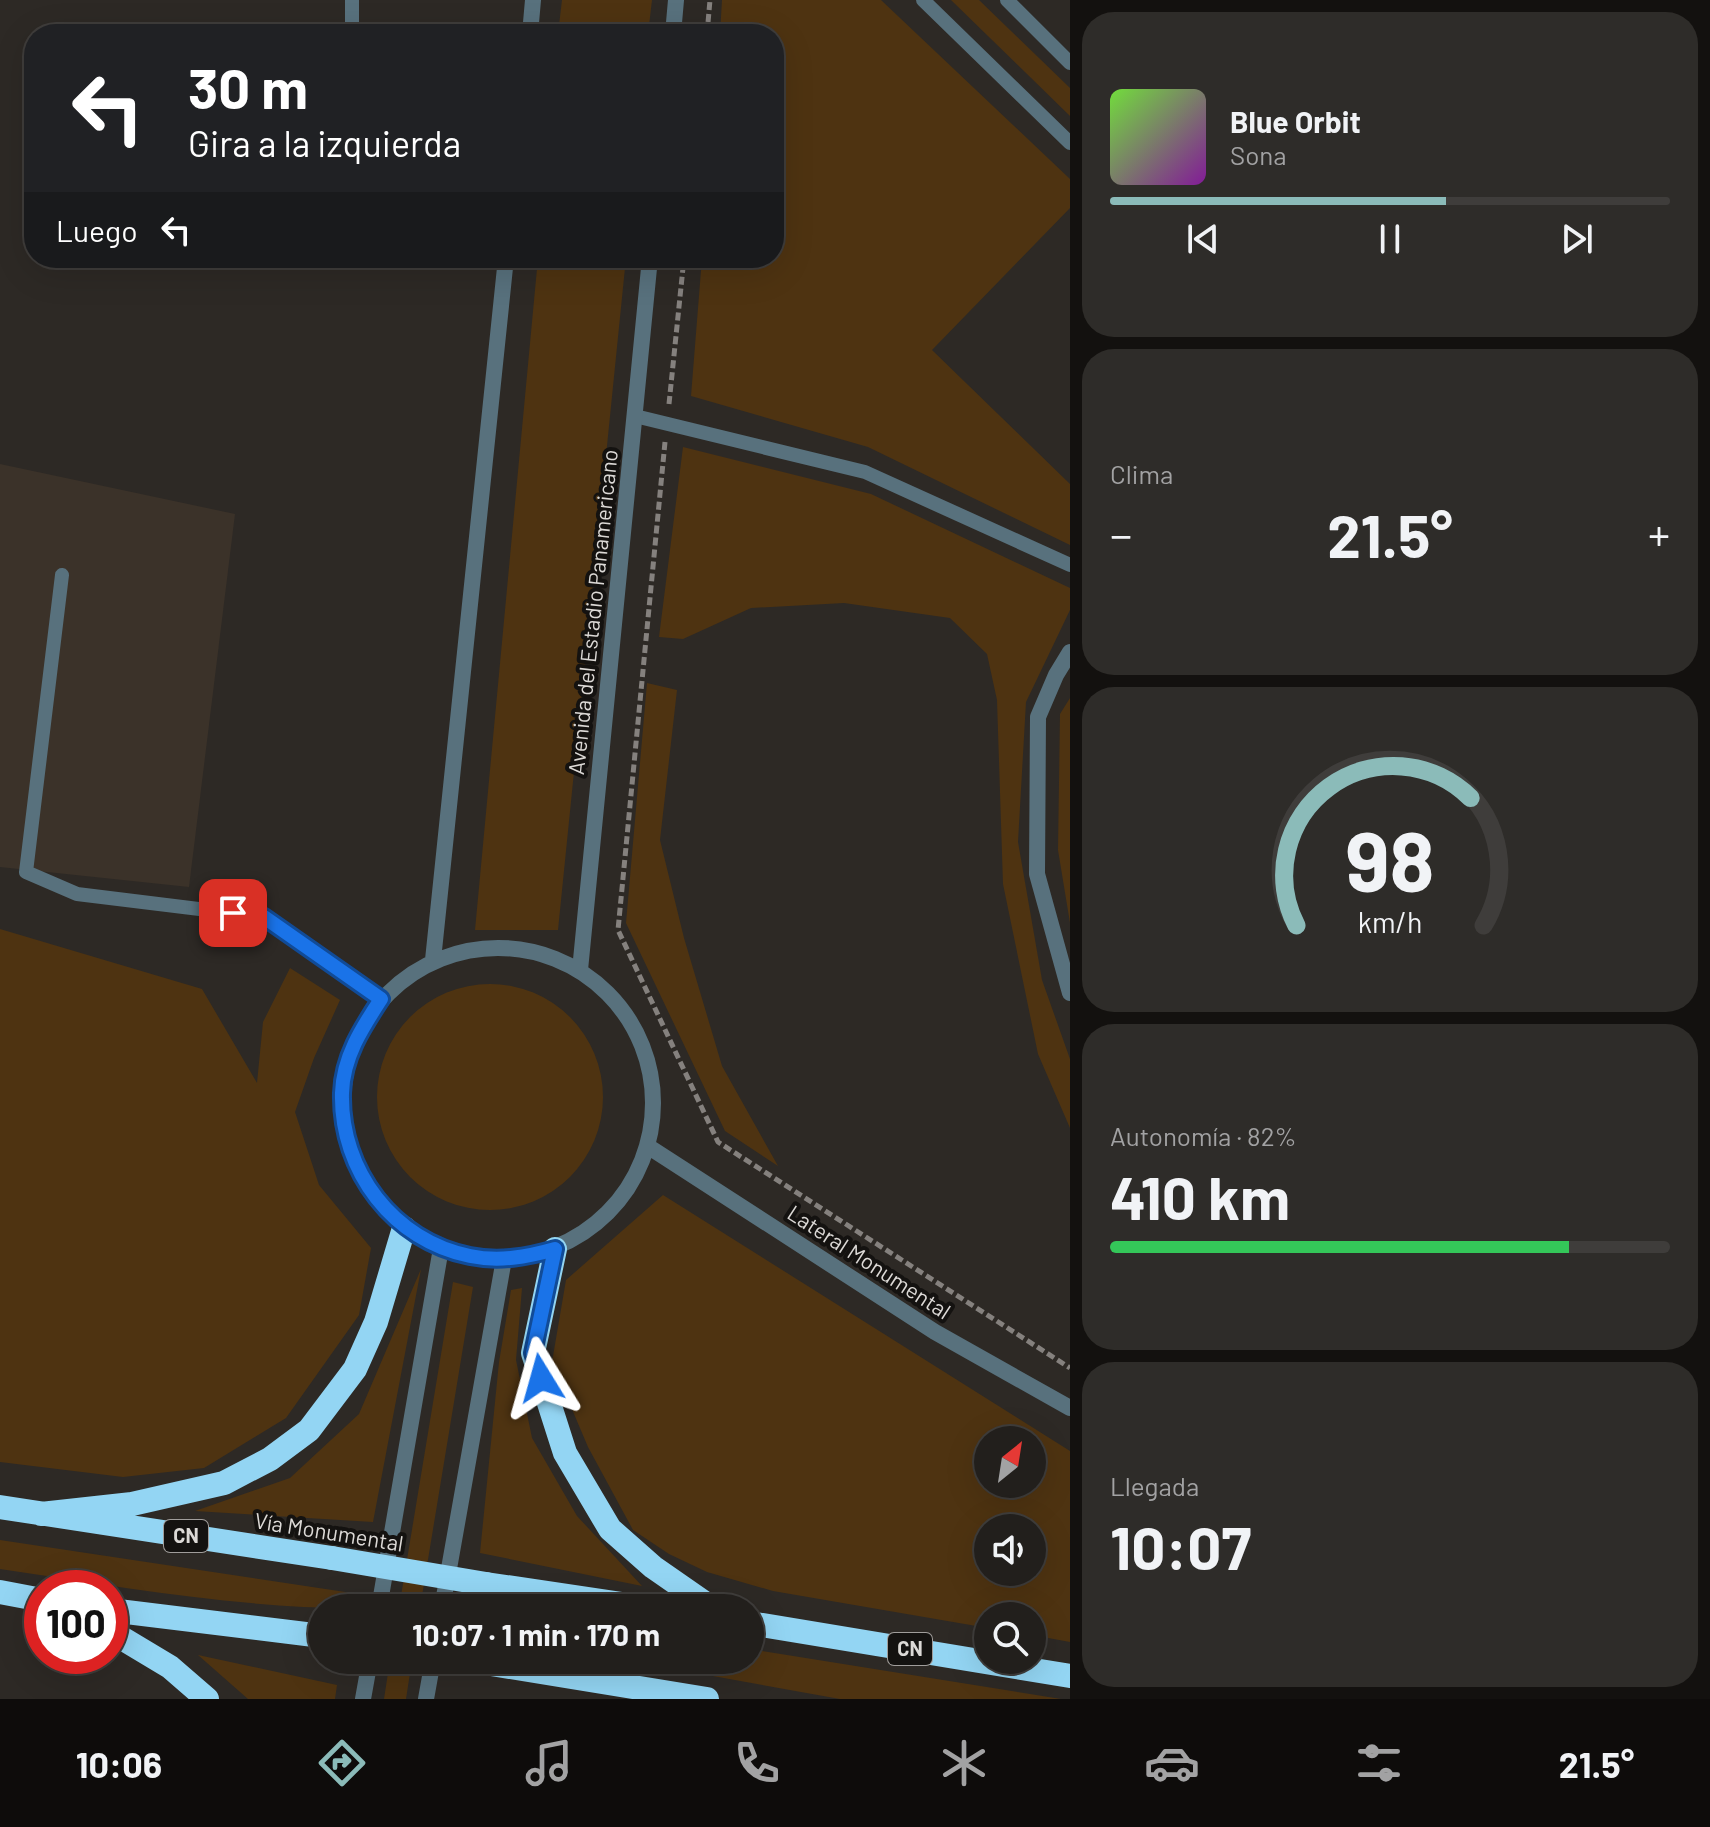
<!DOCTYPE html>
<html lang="es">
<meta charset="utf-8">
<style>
:root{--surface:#221f1c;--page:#2e2c29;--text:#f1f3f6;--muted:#a2a2a3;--line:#3f3d3b;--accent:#8bbbb9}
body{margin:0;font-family:Barlow,sans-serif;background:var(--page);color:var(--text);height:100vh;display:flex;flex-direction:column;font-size:30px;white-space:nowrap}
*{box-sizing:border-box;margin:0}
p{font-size:26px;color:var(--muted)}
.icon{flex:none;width:44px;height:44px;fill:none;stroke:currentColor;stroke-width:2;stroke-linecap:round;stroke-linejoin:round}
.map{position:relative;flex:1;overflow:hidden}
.sheet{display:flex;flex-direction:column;gap:12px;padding:12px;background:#13110f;width:640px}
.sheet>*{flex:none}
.hud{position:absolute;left:24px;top:24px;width:760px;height:244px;border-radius:32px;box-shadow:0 8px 32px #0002,0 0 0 2px var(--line);background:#202124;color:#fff;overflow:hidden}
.needle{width:52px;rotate:30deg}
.tools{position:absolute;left:974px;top:1426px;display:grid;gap:16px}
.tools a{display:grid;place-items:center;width:72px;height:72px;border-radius:50%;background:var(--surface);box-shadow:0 8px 32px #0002,0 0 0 2px var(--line);font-size:40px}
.speed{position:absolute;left:24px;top:1570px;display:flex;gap:16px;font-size:40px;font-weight:700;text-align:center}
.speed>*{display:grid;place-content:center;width:104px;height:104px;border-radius:50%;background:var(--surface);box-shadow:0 8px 32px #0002,0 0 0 2px var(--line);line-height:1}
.speed .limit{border:12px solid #d22;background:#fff;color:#111}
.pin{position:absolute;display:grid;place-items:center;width:68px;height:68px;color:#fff;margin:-34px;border-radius:16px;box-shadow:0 4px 12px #0006}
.me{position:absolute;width:88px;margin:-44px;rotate:352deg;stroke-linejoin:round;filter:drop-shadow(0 0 6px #0008)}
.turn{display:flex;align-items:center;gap:28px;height:168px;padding:0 32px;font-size:36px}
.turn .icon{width:104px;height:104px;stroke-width:2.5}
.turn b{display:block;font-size:56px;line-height:68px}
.then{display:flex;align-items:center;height:76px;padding:0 32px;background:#0003;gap:16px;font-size:30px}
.big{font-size:60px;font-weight:700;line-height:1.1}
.sheet .tile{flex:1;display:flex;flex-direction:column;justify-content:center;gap:12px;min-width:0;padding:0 28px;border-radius:32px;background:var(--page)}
.sheet .dial{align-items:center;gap:0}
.dial svg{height:208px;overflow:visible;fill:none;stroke:var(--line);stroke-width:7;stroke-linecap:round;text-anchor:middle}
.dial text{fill:var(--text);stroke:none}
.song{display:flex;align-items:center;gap:24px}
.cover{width:96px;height:96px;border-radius:12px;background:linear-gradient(135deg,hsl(100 70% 55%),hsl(290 70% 35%))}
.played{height:8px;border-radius:4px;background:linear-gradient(90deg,var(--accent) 60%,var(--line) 60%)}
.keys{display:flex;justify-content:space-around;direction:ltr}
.heat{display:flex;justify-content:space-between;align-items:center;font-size:44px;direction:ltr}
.charge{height:12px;border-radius:6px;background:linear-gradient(90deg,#34c759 82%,var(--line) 0)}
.trip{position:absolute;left:308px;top:1594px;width:456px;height:80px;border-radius:40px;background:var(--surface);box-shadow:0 8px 32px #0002,0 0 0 2px var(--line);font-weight:700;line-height:80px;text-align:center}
.tabs{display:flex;height:128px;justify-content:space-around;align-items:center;background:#0e0c0b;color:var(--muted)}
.tabs .icon{width:56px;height:56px}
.tabs .active{color:var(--accent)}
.tabs b{font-size:36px;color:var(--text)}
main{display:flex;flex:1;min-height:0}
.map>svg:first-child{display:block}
.built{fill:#3b3229}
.green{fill:#4e3311;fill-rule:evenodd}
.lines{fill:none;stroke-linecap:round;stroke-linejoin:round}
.path{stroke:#85817e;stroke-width:5;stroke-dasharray:8 4;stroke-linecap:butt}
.service{stroke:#58717d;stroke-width:14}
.minor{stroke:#58717d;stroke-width:16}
.tertiary{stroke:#58717d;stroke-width:16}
.motorway{stroke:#93d5f3;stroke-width:24}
.motorway-bridge{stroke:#93d5f3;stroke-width:24}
.route-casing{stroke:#114b97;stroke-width:20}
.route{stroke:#1a73e8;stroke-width:14}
.labels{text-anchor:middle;stroke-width:8;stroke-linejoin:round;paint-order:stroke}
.shield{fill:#141210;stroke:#a09d9b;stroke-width:2}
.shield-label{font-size:20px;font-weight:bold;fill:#dcd9d6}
.street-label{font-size:22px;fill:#dcd9d6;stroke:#141210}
</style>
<main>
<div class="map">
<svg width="1070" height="1699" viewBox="0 0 1070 1699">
<rect width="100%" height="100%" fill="#2d2925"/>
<path class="built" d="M0 464 235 514 189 887 0 867Z"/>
<path class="green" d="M562 0H652L648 34H558Z
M722 0H881L1070 179V208L932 350 1070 484V545L868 447 691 396 702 258H774V34H720Z
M951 0H979L1070 88V116Z
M538 258H626L558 930H475Z
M683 447 871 494 1070 588V610L1026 702 1018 842 1042 980 1070 1059V1128L1038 1054 1003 884 997 700 987 654 950 618 844 603 751 608 683 639 659 637Z
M647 683 677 690 660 840 684 938 722 1066 778 1166 725 1131 626 923Z
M1070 698V923L1058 850 1060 714Z
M0 929 202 989 257 1083 263 1022 290 968 340 1000 314 1058 295 1112 319 1185 371 1248 359 1315 286 1418 204 1468 123 1477 0 1462Z
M377 1097a113 113 0 1 1 226 0a113 113 0 1 1-226 0Z
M663 1195 1070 1451V1642L1032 1635V1616H988V1628L773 1591 707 1572 669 1554 633 1530 588 1447 552 1362 566 1280ZM988 1440H1032V1484H988ZM988 1528H1032V1572H988Z
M421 1269 373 1522 195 1511 290 1478 359 1414Z
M453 1282 473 1287 420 1608H399Z
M522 1288 516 1360 532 1438 577 1516 642 1586 480 1553 499 1362 511 1290Z
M0 1540 352 1593V1608C237 1608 116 1586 0 1569Z
M750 1649 1061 1699H840L624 1660H750Z
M198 1655 337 1685 335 1699H248Z
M390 1660H412L406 1699H384Z"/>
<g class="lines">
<path class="path" d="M707 34 710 0
M669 404 684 258
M665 442 618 930 718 1142 1070 1368"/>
<path class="service" d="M352 0V26L359 34
M923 0 1070 143
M1007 0 1070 63
M635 416 865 472 1070 565
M62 575 26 872 77 894 264 917 381 999"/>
<path class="minor" d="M1070 652 1056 675 1038 717 1037 874 1070 993"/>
<path class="tertiary" d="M530 34 533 0
M673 34 676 0
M343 1103a155 155 0 1 1 310 0a155 155 0 1 1-310 0Z
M433 960 506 258
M580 970 650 258
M649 1147 935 1332 1070 1408
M379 1608 441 1248
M442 1608 504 1259
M363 1699 370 1660
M426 1699 433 1660"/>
<path class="motorway" d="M555 1249 533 1353 565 1453 610 1529 653 1567 712 1608
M0 1507 332 1558
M41 1514 132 1504 224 1483 270 1459 309 1430 355 1369 376 1322 404 1228
M486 1584 649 1608
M0 1592 42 1600
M110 1610 322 1636
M750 1623 1070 1676
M110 1631 170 1667 207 1699
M467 1660 707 1699"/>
<path class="motorway-bridge" d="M332 1558 486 1584"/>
</g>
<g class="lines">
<defs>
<path id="route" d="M233 913 264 917 381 999C362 1028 343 1057 342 1093 340 1171 394 1241 470 1256 499 1262 527 1257 555 1249L533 1353 541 1378"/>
</defs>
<use href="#route" class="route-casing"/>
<use href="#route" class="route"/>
</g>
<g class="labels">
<g class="shield">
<rect x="164" y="1520" width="44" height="32" rx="6"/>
<rect x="888" y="1633" width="44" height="32" rx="6"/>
</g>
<g class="shield-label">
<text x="186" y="1543">CN</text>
<text x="910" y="1656">CN</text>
</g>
<g class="street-label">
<text transform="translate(593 612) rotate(-84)" y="8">Avenida del Estadio Panamericano</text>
<text transform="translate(869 1262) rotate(33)" y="8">Lateral Monumental</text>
<text transform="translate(329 1532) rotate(9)" y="8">Vía Monumental</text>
</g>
</g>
</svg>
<div class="tools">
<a><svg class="needle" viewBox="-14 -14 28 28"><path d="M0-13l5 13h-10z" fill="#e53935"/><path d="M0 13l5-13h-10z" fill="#a2a2a3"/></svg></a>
<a><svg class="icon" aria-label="sound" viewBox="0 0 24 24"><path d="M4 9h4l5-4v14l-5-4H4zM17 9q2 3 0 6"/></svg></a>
<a><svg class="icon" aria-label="search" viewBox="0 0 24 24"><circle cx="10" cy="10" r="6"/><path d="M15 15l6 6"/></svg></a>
</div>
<div class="speed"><div class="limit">100</div></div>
<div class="pin" style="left:233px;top:913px;background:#d93025"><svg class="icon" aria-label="arrive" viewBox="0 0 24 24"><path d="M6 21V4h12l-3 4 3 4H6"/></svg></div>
<svg class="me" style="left:541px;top:1378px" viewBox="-20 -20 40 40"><path d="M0-17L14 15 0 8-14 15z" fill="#1a73e8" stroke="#fff" stroke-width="4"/></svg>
<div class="trip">10:07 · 1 min · 170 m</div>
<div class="hud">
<div class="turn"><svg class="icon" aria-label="left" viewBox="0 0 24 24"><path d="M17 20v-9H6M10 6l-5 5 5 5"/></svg><div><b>30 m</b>Gira a la izquierda</div></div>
<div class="then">Luego<svg class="icon" aria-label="left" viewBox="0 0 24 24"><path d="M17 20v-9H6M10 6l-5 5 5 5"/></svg></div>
</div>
</div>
<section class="sheet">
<div class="tile">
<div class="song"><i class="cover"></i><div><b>Blue Orbit</b><p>Sona</p></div></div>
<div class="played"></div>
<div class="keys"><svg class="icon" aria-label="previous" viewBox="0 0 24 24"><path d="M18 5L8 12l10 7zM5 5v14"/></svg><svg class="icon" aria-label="pause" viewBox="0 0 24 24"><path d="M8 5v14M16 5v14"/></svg><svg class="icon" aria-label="next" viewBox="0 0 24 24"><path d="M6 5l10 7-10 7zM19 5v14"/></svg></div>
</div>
<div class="tile"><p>Clima</p>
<div class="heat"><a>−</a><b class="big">21.5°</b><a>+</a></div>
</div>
<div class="tile dial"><svg viewBox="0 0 100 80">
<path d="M14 69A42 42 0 1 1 86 69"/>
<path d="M14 69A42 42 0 0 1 81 20" stroke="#8bbbb9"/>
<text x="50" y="56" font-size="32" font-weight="700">98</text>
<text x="50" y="72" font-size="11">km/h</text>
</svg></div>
<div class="tile"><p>Autonomía · 82%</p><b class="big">410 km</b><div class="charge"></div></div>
<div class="tile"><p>Llegada</p><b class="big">10:07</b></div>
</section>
</main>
<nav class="tabs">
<b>10:06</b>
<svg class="icon active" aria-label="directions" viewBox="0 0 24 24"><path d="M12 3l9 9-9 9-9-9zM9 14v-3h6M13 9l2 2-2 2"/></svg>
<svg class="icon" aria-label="music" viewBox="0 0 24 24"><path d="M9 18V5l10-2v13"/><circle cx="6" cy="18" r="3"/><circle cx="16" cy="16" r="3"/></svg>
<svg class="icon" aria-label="phone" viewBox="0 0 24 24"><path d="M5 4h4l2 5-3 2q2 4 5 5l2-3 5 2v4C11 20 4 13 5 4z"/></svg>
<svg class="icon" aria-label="climate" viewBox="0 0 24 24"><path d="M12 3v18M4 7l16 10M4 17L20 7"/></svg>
<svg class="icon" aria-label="car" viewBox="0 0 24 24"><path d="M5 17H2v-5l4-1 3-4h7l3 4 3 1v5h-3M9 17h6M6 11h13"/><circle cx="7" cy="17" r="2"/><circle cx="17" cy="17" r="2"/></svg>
<svg class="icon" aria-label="filters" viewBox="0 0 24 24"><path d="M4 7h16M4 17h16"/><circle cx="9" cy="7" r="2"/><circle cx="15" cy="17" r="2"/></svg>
<b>21.5°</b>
</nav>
